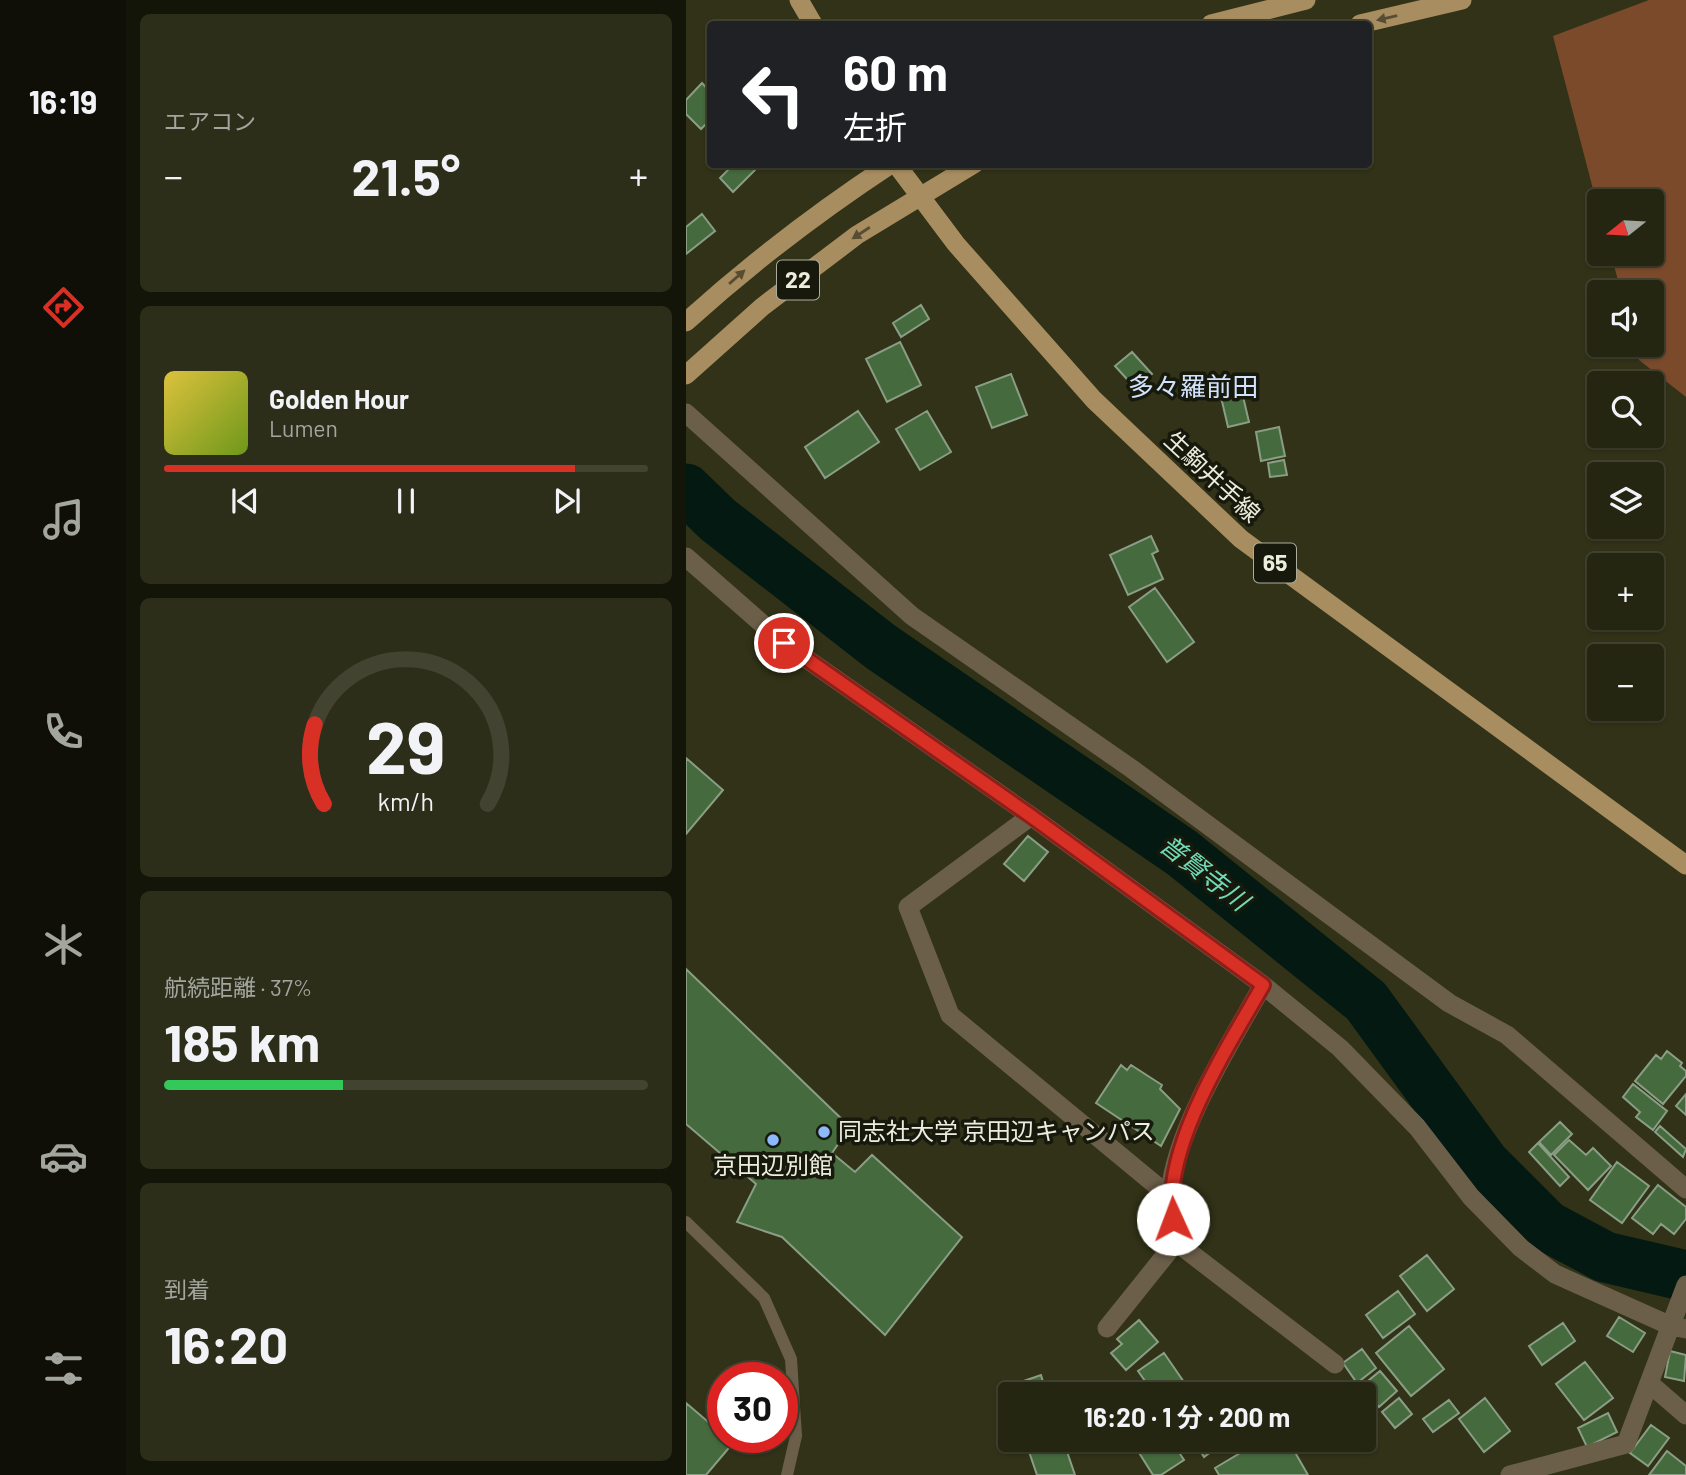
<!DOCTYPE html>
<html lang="ja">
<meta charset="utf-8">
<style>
:root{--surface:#252611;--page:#2d2e1a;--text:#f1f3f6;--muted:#a3a59f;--line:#424331;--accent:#d93025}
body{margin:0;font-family:Barlow,"Noto Sans JP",sans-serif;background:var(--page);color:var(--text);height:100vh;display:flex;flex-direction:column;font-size:26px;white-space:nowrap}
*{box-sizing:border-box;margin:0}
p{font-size:23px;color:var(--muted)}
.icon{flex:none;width:38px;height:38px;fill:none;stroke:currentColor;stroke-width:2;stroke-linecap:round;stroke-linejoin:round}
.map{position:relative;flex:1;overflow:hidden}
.sheet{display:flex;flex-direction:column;gap:14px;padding:14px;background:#141509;width:560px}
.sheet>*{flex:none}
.top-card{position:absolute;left:21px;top:21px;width:665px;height:147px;border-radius:7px;box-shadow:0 2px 5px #0004,0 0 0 2px var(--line);background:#202124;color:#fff;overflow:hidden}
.needle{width:46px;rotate:252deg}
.fabs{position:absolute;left:901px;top:189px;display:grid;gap:14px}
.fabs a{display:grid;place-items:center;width:77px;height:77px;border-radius:7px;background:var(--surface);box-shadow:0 2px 5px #0004,0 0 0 2px var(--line);font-size:35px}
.speed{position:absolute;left:21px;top:1362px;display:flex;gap:14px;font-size:35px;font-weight:700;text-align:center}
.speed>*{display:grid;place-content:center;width:91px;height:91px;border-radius:50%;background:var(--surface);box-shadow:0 2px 5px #0004,0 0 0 2px var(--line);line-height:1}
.speed .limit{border:10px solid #d22;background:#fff;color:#111}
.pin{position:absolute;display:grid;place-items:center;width:60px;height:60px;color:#fff;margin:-30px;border:4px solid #fff;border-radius:50%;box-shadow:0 2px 7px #0007}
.me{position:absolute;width:77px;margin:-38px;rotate:358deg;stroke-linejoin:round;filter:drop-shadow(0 0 5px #0008)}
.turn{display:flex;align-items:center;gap:24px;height:147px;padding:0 21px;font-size:32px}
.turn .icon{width:91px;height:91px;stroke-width:2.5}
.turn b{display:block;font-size:49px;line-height:60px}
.big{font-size:52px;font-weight:700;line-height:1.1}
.sheet .card{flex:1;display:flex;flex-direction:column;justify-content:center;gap:10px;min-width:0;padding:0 24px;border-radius:10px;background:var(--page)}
.sheet .dial{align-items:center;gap:0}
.dial svg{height:182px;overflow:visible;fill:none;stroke:var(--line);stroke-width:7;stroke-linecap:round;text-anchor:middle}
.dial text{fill:var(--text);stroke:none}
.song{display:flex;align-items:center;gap:21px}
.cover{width:84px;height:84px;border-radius:10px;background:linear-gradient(135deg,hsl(50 70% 55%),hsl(80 70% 35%))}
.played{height:7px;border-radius:4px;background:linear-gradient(90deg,var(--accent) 85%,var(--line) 85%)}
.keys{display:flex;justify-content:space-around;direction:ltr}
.heat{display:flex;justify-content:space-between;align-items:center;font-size:38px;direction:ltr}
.charge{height:10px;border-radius:5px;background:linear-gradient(90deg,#34c759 37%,var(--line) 0)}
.trip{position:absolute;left:312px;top:1382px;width:378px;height:70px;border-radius:7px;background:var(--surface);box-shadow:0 2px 5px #0004,0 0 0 2px var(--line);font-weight:700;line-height:70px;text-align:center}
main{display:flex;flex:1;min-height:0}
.menu{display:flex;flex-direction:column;width:126px;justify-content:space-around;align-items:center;background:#0f0f07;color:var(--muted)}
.menu .icon{width:49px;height:49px}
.menu .active{color:var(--accent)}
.menu b{font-size:32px;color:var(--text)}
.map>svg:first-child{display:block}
.forest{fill:#7b4a2b}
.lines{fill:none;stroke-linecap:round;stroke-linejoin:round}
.river{stroke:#031912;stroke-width:51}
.building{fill:#456a3d;stroke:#8a9e85;stroke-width:2}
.service{stroke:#6c5f4a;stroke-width:12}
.minor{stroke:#6c5f4a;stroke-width:19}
.primary{stroke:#a78d60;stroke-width:19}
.oneway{fill:#584d32}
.route-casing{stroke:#8d1f18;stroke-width:18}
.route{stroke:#d93025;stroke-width:12}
.poi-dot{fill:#8cb9fc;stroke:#18190d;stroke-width:2.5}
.labels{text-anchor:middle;stroke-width:7;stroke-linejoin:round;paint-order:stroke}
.shield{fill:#18190d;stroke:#acad9f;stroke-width:2}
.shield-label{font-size:23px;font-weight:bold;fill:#eceddd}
.street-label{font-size:24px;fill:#eceddd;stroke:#18190d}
.poi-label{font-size:24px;fill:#eceddd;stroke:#18190d;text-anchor:start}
.neighbourhood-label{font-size:26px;fill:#d1e2fc;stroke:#18190d}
.water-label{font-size:26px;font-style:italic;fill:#70dab7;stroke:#18190d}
</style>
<main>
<nav class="menu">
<b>16:19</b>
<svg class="icon active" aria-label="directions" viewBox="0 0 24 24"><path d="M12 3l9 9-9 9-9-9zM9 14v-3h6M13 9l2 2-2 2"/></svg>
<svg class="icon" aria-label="music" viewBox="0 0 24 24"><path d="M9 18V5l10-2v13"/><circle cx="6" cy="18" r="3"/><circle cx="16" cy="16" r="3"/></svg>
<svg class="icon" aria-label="phone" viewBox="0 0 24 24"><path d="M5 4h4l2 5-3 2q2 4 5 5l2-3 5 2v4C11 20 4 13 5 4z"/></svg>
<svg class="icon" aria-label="climate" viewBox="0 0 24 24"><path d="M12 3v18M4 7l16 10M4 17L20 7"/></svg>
<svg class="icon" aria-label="car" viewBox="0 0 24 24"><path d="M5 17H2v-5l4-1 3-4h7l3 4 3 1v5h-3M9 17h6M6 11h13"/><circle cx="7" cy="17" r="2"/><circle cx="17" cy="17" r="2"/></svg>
<svg class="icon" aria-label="filters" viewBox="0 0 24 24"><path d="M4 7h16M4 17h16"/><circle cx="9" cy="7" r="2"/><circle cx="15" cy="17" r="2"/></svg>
</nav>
<section class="sheet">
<div class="card"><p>エアコン</p>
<div class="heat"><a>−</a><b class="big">21.5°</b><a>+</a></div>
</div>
<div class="card">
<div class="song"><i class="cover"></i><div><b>Golden Hour</b><p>Lumen</p></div></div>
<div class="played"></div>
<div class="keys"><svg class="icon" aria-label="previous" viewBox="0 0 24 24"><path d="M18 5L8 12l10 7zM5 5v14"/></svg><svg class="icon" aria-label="pause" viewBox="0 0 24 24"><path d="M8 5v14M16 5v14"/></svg><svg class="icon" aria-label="next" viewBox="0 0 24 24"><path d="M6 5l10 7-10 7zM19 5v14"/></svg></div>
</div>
<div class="card dial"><svg viewBox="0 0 100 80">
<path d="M14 69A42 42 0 1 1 86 69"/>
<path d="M14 69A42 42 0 0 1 10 34" stroke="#d93025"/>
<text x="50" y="56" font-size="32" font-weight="700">29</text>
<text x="50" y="72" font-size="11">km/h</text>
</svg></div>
<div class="card"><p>航続距離 · 37%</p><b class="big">185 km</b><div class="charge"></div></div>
<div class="card"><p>到着</p><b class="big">16:20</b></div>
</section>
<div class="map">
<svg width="1000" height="1475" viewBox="0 0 1000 1475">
<rect width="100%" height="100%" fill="#313217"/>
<path class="forest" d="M963 0H1000V397L953 360 949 345H966V292H935L925 254H966V201H914L913 212 867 36Z"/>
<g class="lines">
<path class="river" d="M0 489 32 520 195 647 496 853 680 1001 798 1163 861 1226 919 1257 1000 1276"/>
</g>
<path class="building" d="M16 83 24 92V120L15 129 0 114V100Z
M37 164H75L47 192 34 178 42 170Z
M16 214 29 231 0 254V227Z
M235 305 243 319 215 337 207 323Z
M214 342 235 385 201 402 180 359Z
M446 352 466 374 450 389 429 366Z
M325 374 341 415 306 428 290 387Z
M534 378 537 388 518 393 514 383Z
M556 392 563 422 542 427 535 397Z
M172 411 193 442 139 478 119 447Z
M241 411 265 452 234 470 210 429Z
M593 427 599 456 575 461 570 432Z
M598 460 601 475 584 477 582 463Z
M465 536 472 551 466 554 477 579 442 595 424 555Z
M469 588 508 642 481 662 443 607Z
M0 758 37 790 0 834Z
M342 836 362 852 338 881 318 864Z
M0 969 164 1127 146 1153 169 1172 186 1155 276 1237 199 1335 96 1237 51 1222 70 1184 0 1124Z
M981 1051 996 1063 994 1066 1000 1071V1076L977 1104 949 1081 970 1055 975 1059Z
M435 1065 441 1070 445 1065 476 1085 474 1089 494 1109 475 1146 410 1103Z
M947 1084 981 1111 967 1130 950 1117 954 1112 937 1097Z
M1000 1094V1115L990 1106Z
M874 1122 886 1134 865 1155 853 1142Z
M974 1126 1000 1149 997 1157 969 1132Z
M883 1140 900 1155 907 1148 925 1166 902 1190 868 1155Z
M852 1143 883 1177 874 1186 843 1152Z
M931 1162 963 1186 936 1223 904 1200Z
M972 1185 1000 1207V1219L988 1234 975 1224 967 1234 946 1218Z
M741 1255 768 1289 741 1311 714 1276Z
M712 1291 729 1314 697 1338 680 1315Z
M933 1317 959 1333 947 1352 921 1336Z
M453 1320 472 1342 440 1370 425 1353 436 1344 431 1339Z
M877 1323 889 1341 856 1365 843 1346Z
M723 1326 758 1369 725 1396 690 1353Z
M676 1349 690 1368 671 1383 657 1363Z
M984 1351 1000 1355 998 1381 979 1377Z
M478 1353 500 1385 486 1395H469L452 1371Z
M899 1362 927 1398 898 1420 870 1384Z
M694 1371 711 1391 693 1407 676 1386Z
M355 1375 361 1395 324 1397 320 1387Z
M713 1398 726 1414 709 1428 696 1412Z
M799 1398 824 1431 798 1452 773 1419Z
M763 1400 773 1413 747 1432 737 1419Z
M0 1403 47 1443 20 1475H0Z
M922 1413 931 1432 901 1447 892 1428Z
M965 1425 983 1438 962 1466 944 1453Z
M339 1440H377L389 1475H351Z
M445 1440H485L498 1460 475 1475H467Z
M507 1440H541L518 1457Z
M576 1440H602L622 1475H533L529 1468Z
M981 1451 1000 1466V1475H963Z"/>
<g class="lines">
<path class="service" d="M0 1222 78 1298 105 1359 110 1436 101 1475"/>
<path class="minor" d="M0 413 226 616 446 769 763 1003 821 1035 1000 1189
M0 557 98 643 345 816 577 985 654 1048 731 1127 785 1197 835 1248 869 1274 985 1326 1000 1329
M345 816 222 907 264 1015 483 1196
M490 1242 649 1364
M421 1328 490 1242C488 1227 482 1209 484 1194 489 1130 545 1042 577 985
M963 1383 1000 1415
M824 1475 940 1444 1000 1285"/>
<path class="primary" d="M113 0 127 24
M525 24 620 0
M674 24 776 0
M210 164 270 244 408 400 555 539 1000 865
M0 322C64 264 132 212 205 164
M0 375 76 307 171 235 288 164"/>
</g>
<defs><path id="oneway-solid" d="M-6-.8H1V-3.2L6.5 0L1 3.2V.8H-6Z" transform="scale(1.75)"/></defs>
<g class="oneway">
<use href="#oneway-solid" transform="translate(701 18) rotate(167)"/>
<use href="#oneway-solid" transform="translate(175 233) rotate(147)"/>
<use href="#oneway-solid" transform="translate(51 277) rotate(-41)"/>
</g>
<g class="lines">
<defs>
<path id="route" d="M98 643 345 816 577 985C542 1047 476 1147 487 1219"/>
</defs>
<use href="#route" class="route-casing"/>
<use href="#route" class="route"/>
</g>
<g class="poi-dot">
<circle cx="138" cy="1132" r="7"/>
<circle cx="87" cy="1140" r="7"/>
</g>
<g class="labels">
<g class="shield">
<rect x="91" y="260.5" width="42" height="39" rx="5"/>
<rect x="568" y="543.5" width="42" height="39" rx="5"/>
</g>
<g class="shield-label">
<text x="112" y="288">22</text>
<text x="589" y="571">65</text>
</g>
<g class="street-label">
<text transform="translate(526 477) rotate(43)" y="8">生駒井手線</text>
</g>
<g class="poi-label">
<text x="152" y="1140">同志社大学 京田辺キャンパス</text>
<text x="87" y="1174" text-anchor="middle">京田辺別館</text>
</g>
<g class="neighbourhood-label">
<text x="507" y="396">多々羅前田</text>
</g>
<g class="water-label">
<text transform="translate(518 873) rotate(38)" y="9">普賢寺川</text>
</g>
</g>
</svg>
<div class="fabs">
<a><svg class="needle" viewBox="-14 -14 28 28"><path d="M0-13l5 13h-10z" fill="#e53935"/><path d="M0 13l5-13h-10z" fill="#a3a59f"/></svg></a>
<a><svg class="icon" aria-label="sound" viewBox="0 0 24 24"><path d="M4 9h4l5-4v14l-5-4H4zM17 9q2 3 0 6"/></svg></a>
<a><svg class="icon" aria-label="search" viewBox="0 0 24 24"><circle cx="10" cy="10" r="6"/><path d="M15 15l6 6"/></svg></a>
<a><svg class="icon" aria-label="layers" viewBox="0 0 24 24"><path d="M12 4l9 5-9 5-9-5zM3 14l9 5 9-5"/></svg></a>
<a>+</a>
<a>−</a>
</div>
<div class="speed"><div class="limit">30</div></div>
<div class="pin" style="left:98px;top:643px;background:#d93025"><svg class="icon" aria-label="arrive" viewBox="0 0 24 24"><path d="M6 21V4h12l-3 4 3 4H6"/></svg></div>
<svg class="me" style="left:487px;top:1219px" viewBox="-20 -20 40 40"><circle r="19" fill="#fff"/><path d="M0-13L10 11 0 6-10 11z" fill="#d93025"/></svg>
<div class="trip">16:20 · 1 分 · 200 m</div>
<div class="top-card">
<div class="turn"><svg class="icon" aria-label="left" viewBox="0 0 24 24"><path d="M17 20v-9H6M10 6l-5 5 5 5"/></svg><div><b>60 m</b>左折</div></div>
</div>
</div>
</main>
